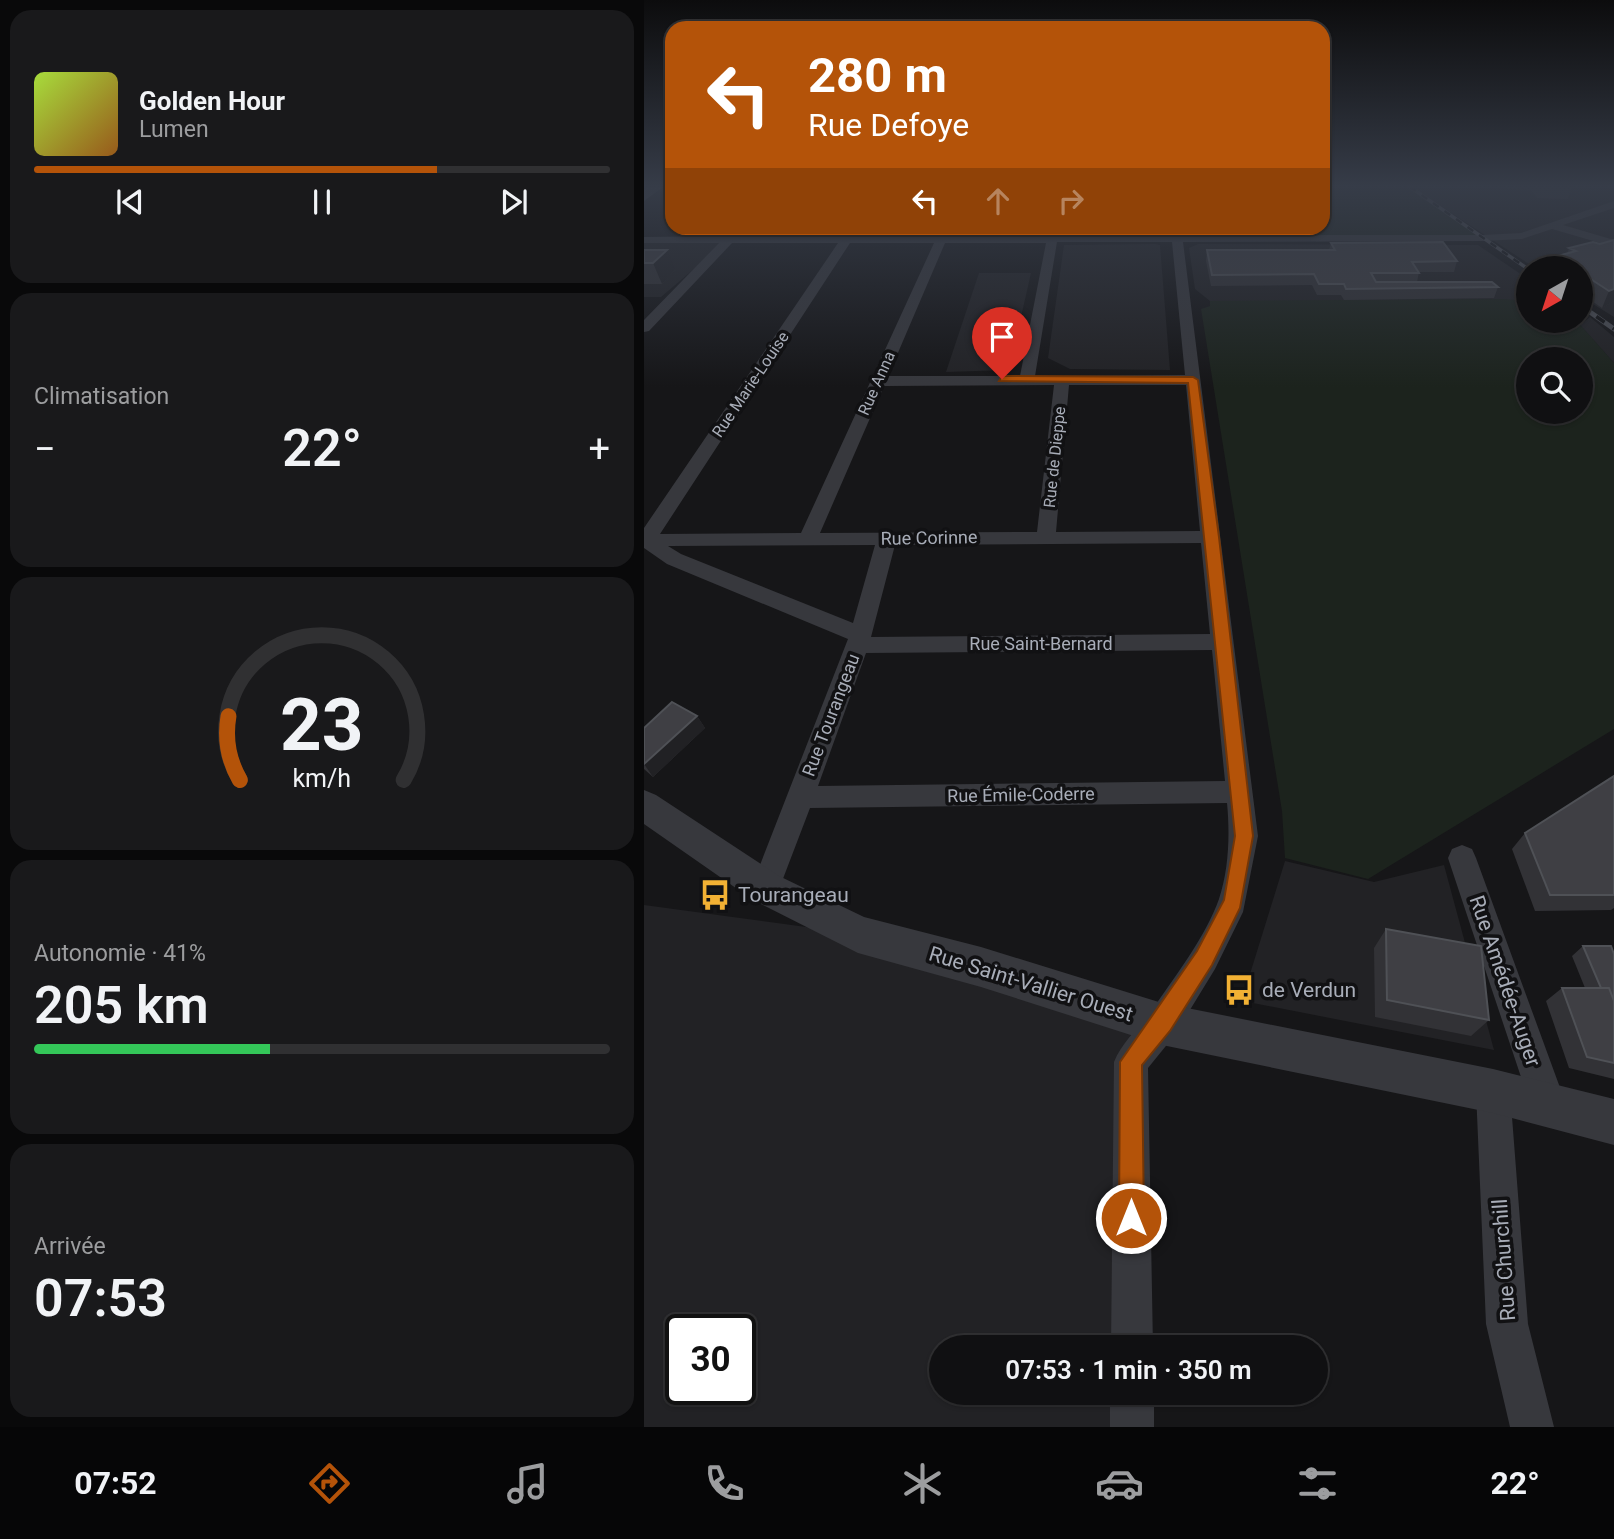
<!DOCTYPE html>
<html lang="fr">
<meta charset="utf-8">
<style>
:root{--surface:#101012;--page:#19191b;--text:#f1f3f6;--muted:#9c9d9f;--line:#303032;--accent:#b45309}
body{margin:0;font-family:Roboto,sans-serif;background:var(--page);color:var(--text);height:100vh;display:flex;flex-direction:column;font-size:26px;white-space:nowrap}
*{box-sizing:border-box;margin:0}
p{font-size:23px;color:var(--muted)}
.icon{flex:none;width:38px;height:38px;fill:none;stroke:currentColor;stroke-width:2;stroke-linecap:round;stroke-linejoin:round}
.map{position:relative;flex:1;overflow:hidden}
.panel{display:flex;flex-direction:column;gap:10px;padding:10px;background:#09090a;width:644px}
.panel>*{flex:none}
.guide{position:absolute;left:21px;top:21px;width:665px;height:214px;border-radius:21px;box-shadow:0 2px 5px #0004,0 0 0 2px var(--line);background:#b45309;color:#fff;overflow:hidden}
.needle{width:46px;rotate:219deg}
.buttons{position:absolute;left:872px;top:256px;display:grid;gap:14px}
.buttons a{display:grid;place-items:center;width:77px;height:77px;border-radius:50%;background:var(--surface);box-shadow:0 2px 5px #0004,0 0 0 2px var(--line);font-size:35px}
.speed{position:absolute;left:21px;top:1314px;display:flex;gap:14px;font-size:35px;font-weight:700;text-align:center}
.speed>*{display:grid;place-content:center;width:91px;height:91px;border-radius:50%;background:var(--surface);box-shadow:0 2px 5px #0004,0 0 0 2px var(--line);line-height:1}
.speed .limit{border:4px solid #111;border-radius:10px;background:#fff;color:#111}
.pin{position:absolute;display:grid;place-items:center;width:60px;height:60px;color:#fff;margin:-72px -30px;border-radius:50% 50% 50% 0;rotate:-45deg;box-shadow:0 0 7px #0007}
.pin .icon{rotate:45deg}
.me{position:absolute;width:77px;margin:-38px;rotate:0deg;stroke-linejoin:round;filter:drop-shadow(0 0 5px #0008)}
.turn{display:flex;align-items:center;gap:24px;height:147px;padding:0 28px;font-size:32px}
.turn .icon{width:91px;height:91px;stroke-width:2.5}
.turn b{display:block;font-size:49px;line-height:60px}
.lanes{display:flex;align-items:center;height:66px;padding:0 28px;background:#0003;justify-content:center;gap:35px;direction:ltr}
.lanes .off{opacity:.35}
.big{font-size:52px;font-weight:600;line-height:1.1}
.panel .tile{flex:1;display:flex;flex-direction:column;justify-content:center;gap:10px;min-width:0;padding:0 24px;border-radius:21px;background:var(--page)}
.panel .dial{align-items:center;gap:0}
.dial svg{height:182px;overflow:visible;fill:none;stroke:var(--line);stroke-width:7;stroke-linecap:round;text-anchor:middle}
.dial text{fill:var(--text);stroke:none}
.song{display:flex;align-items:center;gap:21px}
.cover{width:84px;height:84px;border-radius:10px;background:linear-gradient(135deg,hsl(80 70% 55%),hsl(30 70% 35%))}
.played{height:7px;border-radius:4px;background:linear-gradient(90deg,var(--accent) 70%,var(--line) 70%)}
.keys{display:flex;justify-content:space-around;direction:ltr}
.heat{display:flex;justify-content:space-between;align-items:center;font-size:38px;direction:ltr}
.charge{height:10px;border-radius:5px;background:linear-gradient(90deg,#34c759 41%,var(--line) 0)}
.trip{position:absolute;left:285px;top:1335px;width:399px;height:70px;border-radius:35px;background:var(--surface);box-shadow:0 2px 5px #0004,0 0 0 2px var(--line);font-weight:600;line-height:70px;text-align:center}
.dock{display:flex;height:112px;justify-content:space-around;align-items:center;background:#060607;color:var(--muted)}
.dock .icon{width:49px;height:49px}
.dock .on{color:var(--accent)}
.dock b{font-size:32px;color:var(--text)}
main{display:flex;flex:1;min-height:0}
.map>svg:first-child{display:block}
.built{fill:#222225;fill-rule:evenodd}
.green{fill:#1c231d;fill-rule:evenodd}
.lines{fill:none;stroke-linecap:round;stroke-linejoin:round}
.minor{fill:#37383d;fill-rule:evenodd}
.tertiary{fill:#37383d;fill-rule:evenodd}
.secondary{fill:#45474d;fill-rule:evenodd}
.rail-far1-casing{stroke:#4a4c52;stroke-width:3.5}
.rail-casing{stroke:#4a4c52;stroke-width:5}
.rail-far1{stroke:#111113;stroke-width:2.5;stroke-dasharray:7;stroke-linecap:butt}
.rail{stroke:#111113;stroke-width:3.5;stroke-dasharray:10;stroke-linecap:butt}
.wall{fill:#323236}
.shaded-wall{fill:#212124}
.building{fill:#3f3f44;stroke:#4f5156;stroke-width:2}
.route{fill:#b45309;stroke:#753606;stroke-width:2}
.labels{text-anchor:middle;stroke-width:7;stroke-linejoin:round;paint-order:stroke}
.far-street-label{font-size:16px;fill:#a8adb8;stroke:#111113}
.street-label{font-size:18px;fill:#a8adb8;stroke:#111113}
.near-poi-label{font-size:21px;fill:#a8adb8;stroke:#111113;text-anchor:start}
.near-street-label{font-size:21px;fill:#a8adb8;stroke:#111113}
</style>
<main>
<section class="panel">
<div class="tile">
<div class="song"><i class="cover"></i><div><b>Golden Hour</b><p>Lumen</p></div></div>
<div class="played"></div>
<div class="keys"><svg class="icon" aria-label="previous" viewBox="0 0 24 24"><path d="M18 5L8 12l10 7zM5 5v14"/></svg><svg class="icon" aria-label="pause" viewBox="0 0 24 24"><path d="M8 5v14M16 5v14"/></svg><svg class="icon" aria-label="next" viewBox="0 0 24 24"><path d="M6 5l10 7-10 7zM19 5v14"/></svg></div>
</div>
<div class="tile"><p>Climatisation</p>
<div class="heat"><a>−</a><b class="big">22°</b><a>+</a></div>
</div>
<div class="tile dial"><svg viewBox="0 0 100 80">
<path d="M14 69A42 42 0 1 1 86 69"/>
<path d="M14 69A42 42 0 0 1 9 41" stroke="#b45309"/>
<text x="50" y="56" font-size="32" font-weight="700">23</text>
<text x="50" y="72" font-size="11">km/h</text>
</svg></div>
<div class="tile"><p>Autonomie · 41%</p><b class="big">205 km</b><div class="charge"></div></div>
<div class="tile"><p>Arrivée</p><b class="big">07:53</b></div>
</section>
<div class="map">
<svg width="970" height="1427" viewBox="0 0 970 1427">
<rect width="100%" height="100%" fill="#161618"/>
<path class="built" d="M768 187H970V317L936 296V268H891Z
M422 228H515L516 233H426L422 232Z
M0 240H84L17 297H0Z
M511 244 516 245 526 370 426 369 404 358 420 245Z
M554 244 834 245 884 279V301H566L551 289 545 248Z
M335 273H387L365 370 302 372Z
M946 317 970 337V363L936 325Z
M641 861 730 882 800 865 850 1050 609 1003 601 990Z
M0 905 214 934 518 1024 487 1062 482 1347 298 1348V1393H481L480 1427H0ZM37 1330H96V1390H37Z"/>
<path class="green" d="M679 187H766L839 238 534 239 532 228H679Z
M859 299 884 301V320H932L970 363V729L724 879 641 858 638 811 557 309 566 306V301ZM884 359H936V411H884Z"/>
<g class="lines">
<path class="minor" d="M970 201V208L919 225 970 240V247L908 229 878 239 839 241 539 242 614 836 599 912 571 969 530 1036 504 1068 509 1348H467L470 1062C478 1042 495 1028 508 1010 530 978 562 936 575 899 585 869 586 834 583 803L166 808 132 897 122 901 112 897 107 888 204 639 23 564 0 548V528L194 243H88L5 331 0 332V320L75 243H0V237L81 236 91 230 97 233 94 236H199L204 228 215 229 210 236H293L297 228H307L304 236H403L405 228H415L414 236 527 235V228H537L539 235H839L877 233ZM413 242H528L541 375 391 376ZM206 243H290L157 533 16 534ZM301 243H402L376 376H244ZM410 385 393 532 176 533 240 386ZM425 385H542L556 531 412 532ZM557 543 566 634 227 637 251 545ZM231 545 209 623 37 554 24 546ZM568 650 581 781 174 786 222 653Z
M818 845 828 849 832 858 922 1104 916 1116 904 1122 892 1116 886 1104 804 858 808 849Z
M849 1074 861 1079 866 1091 884 1324 910 1427H866L842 1324 832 1091 837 1079Z
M466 1393H510V1427H466Z"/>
<path class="tertiary" d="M0 790 12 795 135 876 220 917 337 947 518 1003 849 1069 970 1099V1145L849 1113 518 1045 337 987 214 953 109 900 0 824Z"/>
<path class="secondary" d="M3 187H19L0 201V190Z"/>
<defs>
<path id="rail-far1" d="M766 187 884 269"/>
<path id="rail" d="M936 305 970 329"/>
</defs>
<use href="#rail-far1" class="rail-far1-casing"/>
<use href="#rail" class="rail-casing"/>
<use href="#rail-far1" class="rail-far1"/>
<use href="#rail" class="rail"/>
</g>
<path class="wall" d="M833 187H959L924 199 893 198 887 190Z
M949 242 970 301 958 308 936 293V268H910L914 256 923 254 925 248Z
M687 243 813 261 810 272H775L773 282 854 287 850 298 700 300 697 295H673L668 285 567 286 562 261 563 250H685Z
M0 250 31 270 18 284H0Z
M53 716 61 728 9 777 0 769V728Z
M970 776V908L967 910 891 911 868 849 881 833Z
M742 929 845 1020 827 1036 731 1017 730 948Z
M939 946 970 954V1079L925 1068 902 1001 918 988H941L928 956Z"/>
<path class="shaded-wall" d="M928 187H959L924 199Z
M23 250 31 270 18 284 9 263Z
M970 289V301L958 308 965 291Z
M53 716 61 728 9 777 0 764Z"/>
<path class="building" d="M970 240V289L965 291 936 272V268L927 267 935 264 914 256 932 251 925 248 949 242 956 244Z
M799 242 813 261 768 262 775 273H727L732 282H848L854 287 702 289 700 284H675L670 274 568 275 563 250H691L687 243Z
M0 250H23L9 263H0Z
M28 702 53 716 0 764V728Z
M970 776V895H906L881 833Z
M742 929 837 946 845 1020 743 1000Z
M939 946H967L970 954V1001L965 988H957Z
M918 988H965L970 1001V1063L943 1057Z"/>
<linearGradient id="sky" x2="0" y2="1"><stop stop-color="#0c0c0d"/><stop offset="0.48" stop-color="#363c48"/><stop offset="1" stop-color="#363c48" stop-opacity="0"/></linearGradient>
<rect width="970" height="387" fill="url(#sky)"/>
<path class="route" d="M358 376 549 377 554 380 575 537 609 836 596 908 568 965 526 1031 498 1065 500 1218 496 1226 487 1230 478 1226 475 1218 476 1062 553 951 580 900 591 836 544 383 355 381Z"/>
<defs>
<symbol id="bus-bare" viewBox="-9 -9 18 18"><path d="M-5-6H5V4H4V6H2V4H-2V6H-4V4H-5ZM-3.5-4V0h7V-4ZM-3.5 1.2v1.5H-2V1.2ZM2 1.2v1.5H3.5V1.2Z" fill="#f2b134" stroke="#111113" stroke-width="2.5" paint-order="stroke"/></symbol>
</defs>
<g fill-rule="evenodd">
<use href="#bus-bare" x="49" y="873" width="44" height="44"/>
<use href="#bus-bare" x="573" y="968" width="44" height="44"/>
</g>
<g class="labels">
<g class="far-street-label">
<text transform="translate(232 383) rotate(-66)" y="6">Rue Anna</text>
<text transform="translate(106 384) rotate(-56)" y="6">Rue Marie-Louise</text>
<text transform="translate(410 457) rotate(-84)" y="6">Rue de Dieppe</text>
</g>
<g class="street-label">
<text transform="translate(285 538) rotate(-1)" y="6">Rue Corinne</text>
<text x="397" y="650">Rue Saint-Bernard</text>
<text transform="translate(187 715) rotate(-69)" y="6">Rue Tourangeau</text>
<text transform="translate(377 795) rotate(-1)" y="6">Rue Émile-Coderre</text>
</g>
<g class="near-poi-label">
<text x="94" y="902">Tourangeau</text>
<text x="618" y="997">de Verdun</text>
</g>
<g class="near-street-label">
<text transform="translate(861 981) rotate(71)" y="7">Rue Amédée-Auger</text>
<text transform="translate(387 984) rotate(17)" y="7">Rue Saint-Vallier Ouest</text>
<text transform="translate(860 1260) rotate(-94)" y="7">Rue Churchill</text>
</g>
</g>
</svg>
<div class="buttons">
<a><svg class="needle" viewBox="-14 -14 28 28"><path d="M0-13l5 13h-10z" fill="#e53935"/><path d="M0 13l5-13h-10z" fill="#9c9d9f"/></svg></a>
<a><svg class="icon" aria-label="search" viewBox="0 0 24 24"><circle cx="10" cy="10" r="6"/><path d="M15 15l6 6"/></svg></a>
</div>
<div class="speed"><div class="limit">30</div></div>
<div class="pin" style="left:358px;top:379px;background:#d93025"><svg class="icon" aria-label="arrive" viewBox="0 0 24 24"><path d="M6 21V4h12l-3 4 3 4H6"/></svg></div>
<svg class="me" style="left:487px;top:1218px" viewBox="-20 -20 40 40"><circle r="17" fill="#b45309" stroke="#fff" stroke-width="3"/><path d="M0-11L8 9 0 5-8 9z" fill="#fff"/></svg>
<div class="trip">07:53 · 1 min · 350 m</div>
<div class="guide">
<div class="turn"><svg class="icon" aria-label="left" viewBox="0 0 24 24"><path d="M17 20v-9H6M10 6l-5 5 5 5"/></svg><div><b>280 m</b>Rue Defoye</div></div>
<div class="lanes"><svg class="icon" aria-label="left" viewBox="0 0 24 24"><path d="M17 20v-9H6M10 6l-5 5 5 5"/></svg><svg class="icon off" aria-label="ahead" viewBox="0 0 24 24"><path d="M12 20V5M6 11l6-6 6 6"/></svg><svg class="icon off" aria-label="right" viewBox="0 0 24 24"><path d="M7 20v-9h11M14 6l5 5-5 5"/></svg></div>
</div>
</div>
</main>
<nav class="dock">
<b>07:52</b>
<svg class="icon on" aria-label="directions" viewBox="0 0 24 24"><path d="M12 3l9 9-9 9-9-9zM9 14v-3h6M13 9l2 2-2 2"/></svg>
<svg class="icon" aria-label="music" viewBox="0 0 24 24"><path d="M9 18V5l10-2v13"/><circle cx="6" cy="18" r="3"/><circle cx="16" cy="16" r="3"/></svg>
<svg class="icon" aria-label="phone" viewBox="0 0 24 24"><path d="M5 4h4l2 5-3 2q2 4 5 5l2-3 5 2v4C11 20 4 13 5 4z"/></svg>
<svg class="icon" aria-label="climate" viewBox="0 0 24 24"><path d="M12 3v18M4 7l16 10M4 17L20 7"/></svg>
<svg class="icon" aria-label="car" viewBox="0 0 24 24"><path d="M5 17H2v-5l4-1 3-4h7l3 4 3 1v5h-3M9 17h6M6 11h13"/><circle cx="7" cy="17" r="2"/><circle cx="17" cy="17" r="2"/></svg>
<svg class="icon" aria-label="filters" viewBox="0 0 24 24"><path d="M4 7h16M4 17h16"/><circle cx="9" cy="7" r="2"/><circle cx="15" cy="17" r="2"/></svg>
<b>22°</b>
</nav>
